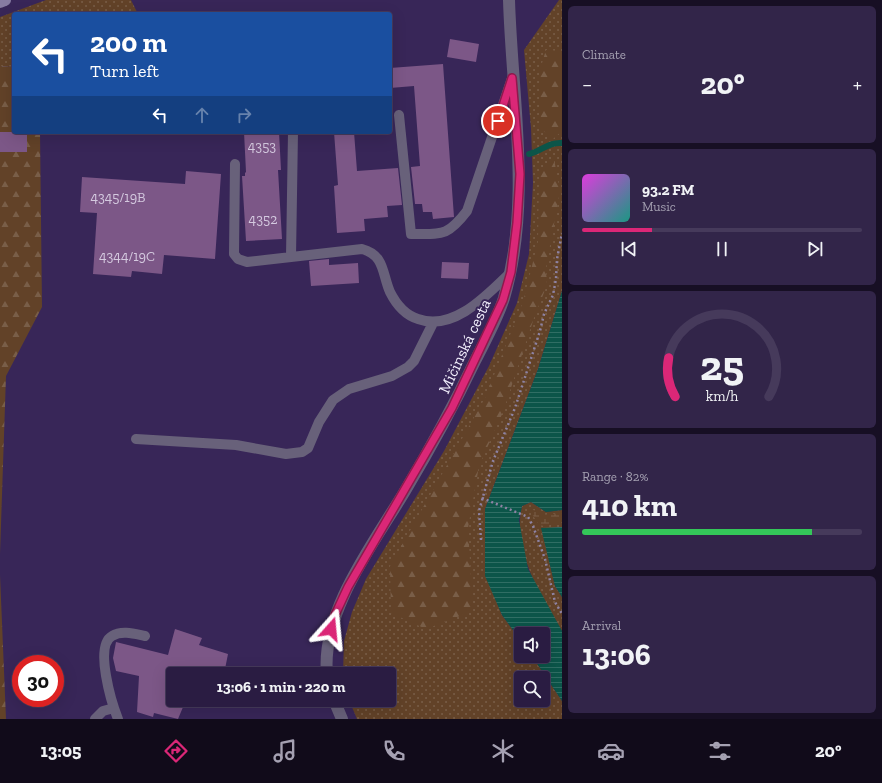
<!DOCTYPE html>
<meta charset="utf-8">
<style>
:root{--surface:#2a1c42;--page:#322549;--text:#f1f3f6;--muted:#a5a1b2;--line:#463a5b;--accent:#db2777}
body{margin:0;font-family:"Zilla Slab",serif;background:var(--page);color:var(--text);height:100vh;display:flex;flex-direction:column;font-size:15px;white-space:nowrap}
*{box-sizing:border-box;margin:0}
p{font-size:13px;color:var(--muted)}
.icon{flex:none;width:22px;height:22px;fill:none;stroke:currentColor;stroke-width:2;stroke-linecap:round;stroke-linejoin:round}
.map{position:relative;flex:1;overflow:hidden}
.sheet{display:flex;flex-direction:column;gap:6px;padding:6px;background:#170f24;width:320px}
.sheet>*{flex:none}
.guide{position:absolute;left:12px;top:12px;width:380px;height:122px;border-radius:4px;box-shadow:0 4px 16px #0002,0 0 0 1px var(--line);background:#1a4fa0;color:#fff;overflow:hidden}
.buttons{position:absolute;left:514px;top:627px;display:grid;gap:8px}
.buttons a{display:grid;place-items:center;width:36px;height:36px;border-radius:4px;background:var(--surface);box-shadow:0 4px 16px #0002,0 0 0 1px var(--line);font-size:20px}
.speed{position:absolute;left:12px;top:655px;display:flex;gap:8px;font-size:20px;font-weight:700;text-align:center}
.speed>*{display:grid;place-content:center;width:52px;height:52px;border-radius:50%;background:var(--surface);box-shadow:0 4px 16px #0002,0 0 0 1px var(--line);line-height:1}
.speed .limit{border:6px solid #d22;background:#fff;color:#111}
.pin{position:absolute;display:grid;place-items:center;width:34px;height:34px;color:#fff;margin:-17px;border:2px solid #fff;border-radius:50%;box-shadow:0 1px 4px #0007}
.me{position:absolute;width:44px;margin:-22px;rotate:18deg;stroke-linejoin:round;filter:drop-shadow(0 0 3px #0008)}
.turn{display:flex;align-items:center;gap:14px;height:84px;padding:0 12px;font-size:18px}
.turn .icon{width:52px;height:52px;stroke-width:2.5}
.turn b{display:block;font-size:28px;line-height:34px}
.lanes{display:flex;align-items:center;height:38px;padding:0 12px;background:#0003;justify-content:center;gap:20px;direction:ltr}
.lanes .off{opacity:.35}
.big{font-size:30px;font-weight:700;line-height:1.1}
.sheet .widget{flex:1;display:flex;flex-direction:column;justify-content:center;gap:6px;min-width:0;padding:0 14px;border-radius:6px;background:var(--page)}
.sheet .dial{align-items:center;gap:0}
.dial svg{height:104px;overflow:visible;fill:none;stroke:var(--line);stroke-width:7;stroke-linecap:round;text-anchor:middle}
.dial text{fill:var(--text);stroke:none}
.song{display:flex;align-items:center;gap:12px}
.cover{width:48px;height:48px;border-radius:6px;background:linear-gradient(135deg,hsl(300 70% 55%),hsl(170 70% 35%))}
.played{height:4px;border-radius:2px;background:linear-gradient(90deg,var(--accent) 25%,var(--line) 25%)}
.keys{display:flex;justify-content:space-around;direction:ltr}
.heat{display:flex;justify-content:space-between;align-items:center;font-size:22px;direction:ltr}
.charge{height:6px;border-radius:3px;background:linear-gradient(90deg,#34c759 82%,var(--line) 0)}
.trip{position:absolute;left:166px;top:667px;width:230px;height:40px;border-radius:4px;background:var(--surface);box-shadow:0 4px 16px #0002,0 0 0 1px var(--line);font-weight:700;line-height:40px;text-align:center}
.tab-bar{display:flex;height:64px;justify-content:space-around;align-items:center;background:#110b1a;color:var(--muted)}
.tab-bar .icon{width:28px;height:28px}
.tab-bar .current{color:var(--accent)}
.tab-bar b{font-size:18px;color:var(--text)}
main{display:flex;flex:1;min-height:0}
.map>svg:first-child{display:block}
.grass{fill:url(#grass-dots);fill-rule:evenodd}
.forest{fill:url(#forest-firs)}
.wetland{fill:url(#wetland-marsh)}
.water{fill:url(#water-rules)}
.lines{fill:none;stroke-linecap:round;stroke-linejoin:round}
.stream{stroke:#0c5549;stroke-width:6}
.building{fill:#7c5787}
.path{stroke:#8e83a4;stroke-width:2.5;stroke-dasharray:2 3;stroke-linecap:butt}
.lane{stroke:#68617a;stroke-width:10}
.street{stroke:#68617a;stroke-width:12}
.secondary{stroke:#867ba2;stroke-width:12}
.route-casing{stroke:#8e194d;stroke-width:10}
.route{stroke:#db2777;stroke-width:7}
.labels{text-anchor:middle;stroke-width:4;stroke-linejoin:round;paint-order:stroke}
.number-label{font-size:14px;fill:#d4c9df}
.street-label{font-size:16px;fill:#f2effc;stroke:#382658}
</style>
<main>
<div class="map">
<svg width="562" height="719" viewBox="0 0 562 719">
<defs>
<pattern id="grass-dots" width="8" height="8" patternUnits="userSpaceOnUse"><rect width="8" height="8" fill="#624228"/><path d="M2 2h.1M6 6h.1" fill="none" stroke="#795e48" stroke-width="1.8" stroke-linecap="round"/></pattern>
<pattern id="forest-firs" width="22" height="20" patternUnits="userSpaceOnUse"><rect width="22" height="20" fill="#624228"/><path d="M5 1l3.5 6h-7zM16 11l3.5 6h-7z" fill="#795e48"/></pattern>
<pattern id="wetland-marsh" width="20" height="14" patternUnits="userSpaceOnUse"><rect width="20" height="14" fill="#624228"/><path d="M1 5h8M5 5V1M11 12h8M15 12V8" fill="none" stroke="#795e48"/></pattern>
<pattern id="water-rules" width="6" height="5" patternUnits="userSpaceOnUse"><rect width="6" height="5" fill="#0c5549"/><path d="M0 2.5h6" fill="none" stroke="#306e64"/></pattern>
</defs>
<rect width="100%" height="100%" fill="#382658"/>
<path class="grass" d="M46 0H131L138 14H14V67L0 66V17Z
M559 0H562V291L538 369 485 509 486 576 502 615 521 641V656H532L562 701V719H357L349 700H389V674H343L344 641 352 612 366 579 444 451 489 366 517 303 529 254 533 183 531 128 524 50ZM521 678H543V700H521Z
M531 502 546 512 562 510V527L542 529 555 586 562 597V631C540 596 512 549 522 506Z"/>
<path class="forest" d="M546 50 562 51V131L553 139 541 129 539 73Z
M0 66 14 67V132H40L42 307 6 376 0 554Z
M554 159 560 191 546 268 547 285 535 315 503 412 479 466 468 528 473 611 426 629 391 613 390 566 485 398 523 302 538 242 539 174Z
M0 575 6 719H0Z"/>
<path class="wetland" d="M534 510 542 515 562 513V523L544 526 539 525 530 511Z"/>
<path class="water" d="M562 291V510L546 512 531 502 522 506 519 520 528 569 562 631V701L532 656H543V634H521V641L502 615 485 576V509L538 369Z
M562 527V597L555 586 541 528Z"/>
<g class="lines">
<path class="stream" d="M529 154C542 151 548 142 562 143"/>
</g>
<path class="building" d="M450 39 479 44 476 62 447 57Z
M443 64 454 217 433 219 432 212H423L422 204H415L411 167 420 166 414 86 390 88V68Z
M0 132H27V152H0Z
M244 132H279L281 170H278L282 239 246 241 242 176H245V173L246 172Z
M334 132H354L357 171 398 168 402 205 387 206 388 217 364 219 365 231 337 233 334 186 338 185Z
M186 171 221 174 215 259 164 255 162 274 132 271 131 277 93 274 97 213 80 212 82 177 185 184Z
M329 259V265L358 263 359 283 311 286 309 261Z
M442 262 469 263 468 279 441 278Z
M175 629 202 638 199 645 228 654 224 674H173V700H186L178 719 154 713 153 717 137 712 139 676 116 671 113 658 116 642 168 655Z"/>
<g class="lines">
<path class="path" d="M482 498 528 517 533 526 545 559 555 602 562 614
M481 540 479 511 493 461 515 408 540 331 544 314 553 295 556 279 557 259 562 233"/>
<path class="lane" d="M399 115 411 234C442 234 447 237 467 211L512 78
M235 164 234 254 238 259 247 262 362 249C385 255 382 274 390 292 396 304 405 315 418 319 454 332 488 294 511 272
M291 257 293 132
M136 439 236 445 286 454 302 452 308 448 319 422 333 400 349 389 392 376 408 367 414 361 433 323
M95 719 103 711 114 708
M118 719C112 704 94 646 112 636 122 630 135 634 145 636"/>
<path class="street" d="M327 674C321 611 374 543 405 491 430 449 454 405 475 361 485 341 497 320 504 298 532 202 512 99 509 0
M334 700 342 719"/>
<path class="secondary" d="M0 2 5 0"/>
</g>
<g class="lines">
<defs>
<path id="route" d="M331 629 335 615 348 587 452 408 503 300 511 272 517 223 520 174 512 78 498 121"/>
</defs>
<use href="#route" class="route-casing"/>
<use href="#route" class="route"/>
</g>
<g class="labels">
<g class="number-label">
<text x="262" y="151">4353</text>
<text x="118" y="202">4345/19B</text>
<text x="263" y="224">4352</text>
<text x="127" y="261">4344/19C</text>
</g>
<g class="street-label">
<text transform="translate(464 346) rotate(-65)" y="6">Mičinská cesta</text>
</g>
</g>
</svg>
<div class="buttons">
<a><svg class="icon" aria-label="sound" viewBox="0 0 24 24"><path d="M4 9h4l5-4v14l-5-4H4zM17 9q2 3 0 6"/></svg></a>
<a><svg class="icon" aria-label="search" viewBox="0 0 24 24"><circle cx="10" cy="10" r="6"/><path d="M15 15l6 6"/></svg></a>
</div>
<div class="speed"><div class="limit">30</div></div>
<div class="pin" style="left:498px;top:121px;background:#d93025"><svg class="icon" aria-label="arrive" viewBox="0 0 24 24"><path d="M6 21V4h12l-3 4 3 4H6"/></svg></div>
<svg class="me" style="left:331px;top:629px" viewBox="-20 -20 40 40"><path d="M0-17L14 15 0 8-14 15z" fill="#db2777" stroke="#fff" stroke-width="4"/></svg>
<div class="trip">13:06 · 1 min · 220 m</div>
<div class="guide">
<div class="turn"><svg class="icon" aria-label="left" viewBox="0 0 24 24"><path d="M17 20v-9H6M10 6l-5 5 5 5"/></svg><div><b>200 m</b>Turn left</div></div>
<div class="lanes"><svg class="icon" aria-label="left" viewBox="0 0 24 24"><path d="M17 20v-9H6M10 6l-5 5 5 5"/></svg><svg class="icon off" aria-label="ahead" viewBox="0 0 24 24"><path d="M12 20V5M6 11l6-6 6 6"/></svg><svg class="icon off" aria-label="right" viewBox="0 0 24 24"><path d="M7 20v-9h11M14 6l5 5-5 5"/></svg></div>
</div>
</div>
<section class="sheet">
<div class="widget"><p>Climate</p>
<div class="heat"><a>−</a><b class="big">20°</b><a>+</a></div>
</div>
<div class="widget">
<div class="song"><i class="cover"></i><div><b>93.2 FM</b><p>Music</p></div></div>
<div class="played"></div>
<div class="keys"><svg class="icon" aria-label="previous" viewBox="0 0 24 24"><path d="M18 5L8 12l10 7zM5 5v14"/></svg><svg class="icon" aria-label="pause" viewBox="0 0 24 24"><path d="M8 5v14M16 5v14"/></svg><svg class="icon" aria-label="next" viewBox="0 0 24 24"><path d="M6 5l10 7-10 7zM19 5v14"/></svg></div>
</div>
<div class="widget dial"><svg viewBox="0 0 100 80">
<path d="M14 69A42 42 0 1 1 86 69"/>
<path d="M14 69A42 42 0 0 1 9 39" stroke="#db2777"/>
<text x="50" y="56" font-size="32" font-weight="700">25</text>
<text x="50" y="72" font-size="11">km/h</text>
</svg></div>
<div class="widget"><p>Range · 82%</p><b class="big">410 km</b><div class="charge"></div></div>
<div class="widget"><p>Arrival</p><b class="big">13:06</b></div>
</section>
</main>
<nav class="tab-bar">
<b>13:05</b>
<svg class="icon current" aria-label="directions" viewBox="0 0 24 24"><path d="M12 3l9 9-9 9-9-9zM9 14v-3h6M13 9l2 2-2 2"/></svg>
<svg class="icon" aria-label="music" viewBox="0 0 24 24"><path d="M9 18V5l10-2v13"/><circle cx="6" cy="18" r="3"/><circle cx="16" cy="16" r="3"/></svg>
<svg class="icon" aria-label="phone" viewBox="0 0 24 24"><path d="M5 4h4l2 5-3 2q2 4 5 5l2-3 5 2v4C11 20 4 13 5 4z"/></svg>
<svg class="icon" aria-label="climate" viewBox="0 0 24 24"><path d="M12 3v18M4 7l16 10M4 17L20 7"/></svg>
<svg class="icon" aria-label="car" viewBox="0 0 24 24"><path d="M5 17H2v-5l4-1 3-4h7l3 4 3 1v5h-3M9 17h6M6 11h13"/><circle cx="7" cy="17" r="2"/><circle cx="17" cy="17" r="2"/></svg>
<svg class="icon" aria-label="filters" viewBox="0 0 24 24"><path d="M4 7h16M4 17h16"/><circle cx="9" cy="7" r="2"/><circle cx="15" cy="17" r="2"/></svg>
<b>20°</b>
</nav>
